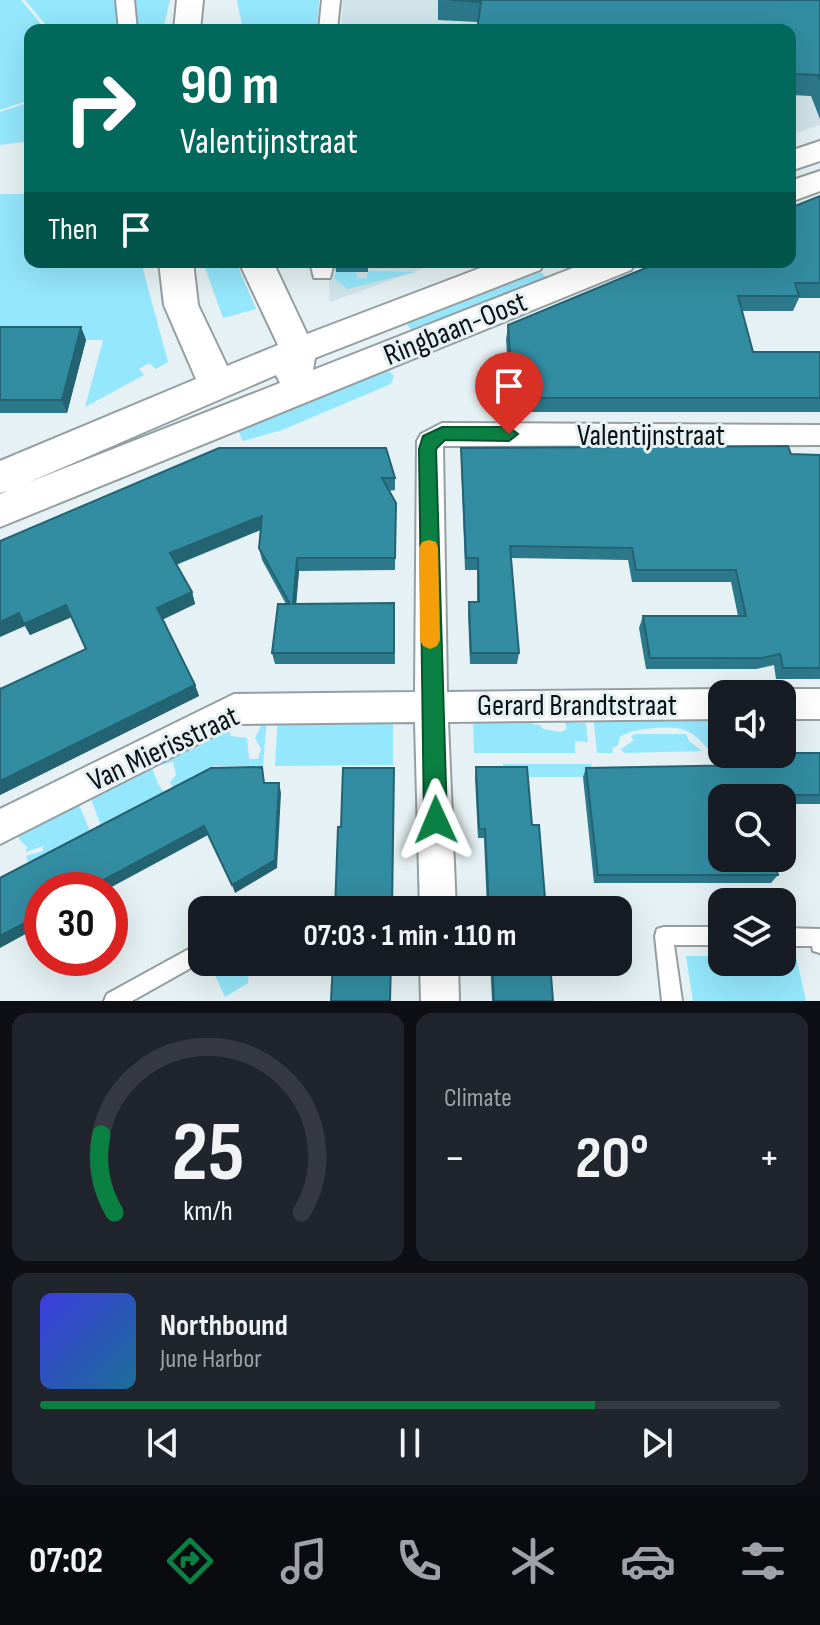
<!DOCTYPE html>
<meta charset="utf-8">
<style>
:root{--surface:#171b24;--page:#20242c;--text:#f1f3f6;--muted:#9ea1a6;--line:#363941;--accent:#0b8043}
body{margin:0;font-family:"Sofia Sans Condensed",sans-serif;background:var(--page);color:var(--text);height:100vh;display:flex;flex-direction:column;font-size:30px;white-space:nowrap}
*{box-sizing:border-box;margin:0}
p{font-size:26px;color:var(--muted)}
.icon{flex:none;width:44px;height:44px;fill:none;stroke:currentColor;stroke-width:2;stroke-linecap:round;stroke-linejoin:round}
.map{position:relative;height:1001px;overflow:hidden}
.side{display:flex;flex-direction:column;gap:12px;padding:12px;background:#0d0f14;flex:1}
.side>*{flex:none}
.hud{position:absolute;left:24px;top:24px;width:772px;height:244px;border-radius:16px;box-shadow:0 8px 32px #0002;background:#00695c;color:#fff;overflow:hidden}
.fabs{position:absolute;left:708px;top:680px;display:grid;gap:16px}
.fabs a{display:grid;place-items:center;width:88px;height:88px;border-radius:16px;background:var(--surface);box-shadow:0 8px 32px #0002;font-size:40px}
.speed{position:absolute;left:24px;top:872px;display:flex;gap:16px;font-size:40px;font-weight:700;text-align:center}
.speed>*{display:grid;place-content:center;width:104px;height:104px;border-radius:50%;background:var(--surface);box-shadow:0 8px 32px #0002;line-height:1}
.speed .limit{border:12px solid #d22;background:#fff;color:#111}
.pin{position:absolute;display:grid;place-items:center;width:68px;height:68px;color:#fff;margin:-82px -34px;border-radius:50% 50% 50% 0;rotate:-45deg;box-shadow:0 0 8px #0007}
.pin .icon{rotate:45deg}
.me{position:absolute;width:88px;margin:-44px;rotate:359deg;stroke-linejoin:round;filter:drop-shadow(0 0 6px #0008)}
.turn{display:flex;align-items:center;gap:28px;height:168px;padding:0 24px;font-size:36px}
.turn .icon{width:104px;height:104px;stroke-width:2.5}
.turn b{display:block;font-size:56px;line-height:68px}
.then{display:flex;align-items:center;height:76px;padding:0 24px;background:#0003;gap:16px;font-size:30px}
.big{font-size:60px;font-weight:700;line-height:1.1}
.side .tile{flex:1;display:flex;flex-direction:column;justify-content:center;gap:12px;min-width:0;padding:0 28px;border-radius:16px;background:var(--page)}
.side .dial{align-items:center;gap:0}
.dial svg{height:208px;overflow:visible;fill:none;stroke:var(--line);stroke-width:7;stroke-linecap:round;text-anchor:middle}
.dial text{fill:var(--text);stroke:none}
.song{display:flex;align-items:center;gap:24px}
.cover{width:96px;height:96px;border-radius:12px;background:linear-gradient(135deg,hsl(240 70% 55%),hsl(200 70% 35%))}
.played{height:8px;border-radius:4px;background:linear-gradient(90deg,var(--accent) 75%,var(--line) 75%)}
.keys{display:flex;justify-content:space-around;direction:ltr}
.heat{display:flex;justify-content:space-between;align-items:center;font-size:44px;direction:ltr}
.side .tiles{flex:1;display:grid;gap:12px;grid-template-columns:1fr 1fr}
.tile:last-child{grid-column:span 2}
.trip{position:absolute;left:188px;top:896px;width:444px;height:80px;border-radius:16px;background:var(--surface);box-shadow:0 8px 32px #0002;font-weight:700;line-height:80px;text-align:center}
.tab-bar{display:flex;height:128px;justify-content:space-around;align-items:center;background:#090b0e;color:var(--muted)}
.tab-bar .icon{width:56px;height:56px}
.tab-bar .on{color:var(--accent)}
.tab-bar b{font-size:36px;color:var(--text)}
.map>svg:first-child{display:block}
.built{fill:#d0e4e9}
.green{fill:#94e7fc;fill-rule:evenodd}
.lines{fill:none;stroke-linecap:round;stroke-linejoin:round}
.lane-casing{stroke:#959fa2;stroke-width:4}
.street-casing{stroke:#959fa2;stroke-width:4}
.secondary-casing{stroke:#959fa2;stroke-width:4}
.lane{fill:#fff;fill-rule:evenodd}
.street{fill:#fff;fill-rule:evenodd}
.secondary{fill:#fff;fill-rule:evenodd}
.wall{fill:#2c798b}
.shaded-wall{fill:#246371}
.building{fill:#338da2;stroke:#246371;stroke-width:2}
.route{fill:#0b8043;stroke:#07532c;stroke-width:2}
.slow{fill:#f59e0b}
.labels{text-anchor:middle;stroke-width:6;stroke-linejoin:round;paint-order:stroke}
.street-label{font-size:30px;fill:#0e1112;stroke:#e5f1f4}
</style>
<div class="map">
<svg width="820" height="1001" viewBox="0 0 820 1001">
<rect width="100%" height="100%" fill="#e5f1f4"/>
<path class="built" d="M343 0H820V125L790 135V30H341Z
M328 262H441L330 302Z"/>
<path class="green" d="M0 0H21L46 30H30V100L0 110Z
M25 0H120L123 30H50Z
M135 0H170L163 30H139Z
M237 0H319L317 30H243Z
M30 102V141L0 145V112Z
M0 194H30V262H141L168 362 156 369 149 363 139 369 144 375 85 407 103 340 0 339Z
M203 262H220L215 263 217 269 236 262 256 309 223 318Z
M368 271 416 272 347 289 334 277 336 272H356L357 277 362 279 367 277Z
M541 272 548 279 415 335 407 324Z
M386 368 394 376 391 384 282 430 243 441 238 431Z
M722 714V740L718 738 709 741 710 746 722 747V753H711C704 744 698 737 689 732 675 723 630 729 620 737L618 745 612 748 613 753H597L593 715Z
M531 715 533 724 540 725 543 729 561 732 567 729 565 722 586 723 588 742 575 741V753H474L473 716Z
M267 717 263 766H214L173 788 170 782 176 775 173 762 161 765 160 762 232 720ZM244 723 261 726 255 738 261 749 258 759H249L247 738 231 736 229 730Z
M278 717H393V765L275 766Z
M634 734H686L689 741 702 751 624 753 621 749 634 740 631 737Z
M150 762 158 784 164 792 101 826 89 794Z
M503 764H591L592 777H504Z
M77 800 90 831 29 863 26 856 43 851V846L26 852 27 847 19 839V834Z
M686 956H722V962H782V956H796L806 1001H693Z
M209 962H250L248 983 225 997Z"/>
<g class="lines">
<defs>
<path id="lane" d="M664 927H722V945H674L682 1001H662L655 936 657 929Z
M782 928 820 929V953L813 951 812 946H782Z
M189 949 196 951 198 958 196 965 132 1001H104L107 994Z"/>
<path id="street" d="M116 0H134L137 30H119Z
M322 0H340L337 30H319Z
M310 262H334L330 278H314Z
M442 423 820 425V445L443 446 447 692 722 689 734 694H722V719L448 722 456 910H420L415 722 237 724 0 844V809L234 694 415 692 417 441 421 434Z
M782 689H820V719H782V694H770Z
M420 962H458L459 1001H421Z"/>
<path id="secondary" d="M177 0H203L200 30H174Z
M820 141V161L790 171V151Z
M820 171V191L790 202V181Z
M159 262H193L198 305 227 366 278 345 239 262H273L307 334 496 262H545L540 270 315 358 313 370 588 262H636L631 270 0 527V494L7 491 0 493V461L196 379 164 305ZM276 375 280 383 27 483Z"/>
</defs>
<use href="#lane" class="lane-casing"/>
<use href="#street" class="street-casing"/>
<use href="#secondary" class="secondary-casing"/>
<use href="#lane" class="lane"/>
<use href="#street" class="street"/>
<use href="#secondary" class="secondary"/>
</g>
<path class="wall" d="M438 0H820V119L811 96 790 95V30L478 22 438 20Z
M820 196V298H799L793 311H742L753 352H820V412H511L506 340 508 325Z
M335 262H368V272H336Z
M0 327H81L86 340 67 413H0Z
M219 448 395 478V490L389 491 396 503 395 570 299 571 296 604 394 603 395 664H275L272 653 286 604 262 560 259 548 261 530 176 565 192 592 195 604 162 620 195 685 199 696 0 795V686L1 689 86 649 71 617 30 635 25 626Z
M461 448 820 455V679H776L774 665 756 669H646L639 628 643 616H738L731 582H632L628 560 511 558 519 653 517 664H470L468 614 469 602H477V570H465L461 461Z
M820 753V804H782V798H722L778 875 771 883H594L583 777 586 768 742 765V763L748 754Z
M476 767 532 825 546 910H487L484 838H478L475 778Z
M490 962H550L553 1001H492Z"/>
<path class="shaded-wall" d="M81 327 86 340 67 413 62 400Z
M262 516 264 528 174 565 170 553Z
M297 558 299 571 295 616 293 604Z
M192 592 195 604 161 620 157 608Z
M66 605 72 617 30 635 25 626 0 637V622L19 613Z
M195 685 199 696 0 795V781Z
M279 783 281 793 277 868 235 893 232 885Z
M204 826 208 835 106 890H85Z
M23 924 31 931 0 948V936Z
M42 936V948L38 950 30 943Z"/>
<path class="building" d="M450 0H820V80L818 75 790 74V30H477L481 2Z
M820 196V283H795L799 296H738L753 352H820V398H513L508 325 660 262H790V208Z
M0 327H81L62 400H0Z
M788 446 791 454 820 455V668H783L780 654 762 658H650L643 616H746L736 570H636L632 548 510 546 519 653H471L469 602H479L478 558H466L461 448Z
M219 448H386L395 478H382L396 503 395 558H297L293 604 394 603V653H272L278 604H290L259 548 262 516 170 553 192 592 157 608 195 685 0 781V689L86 649 66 605 24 624 19 613 0 622V541Z
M782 753H820V795H760L761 798H722V858H774L778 875H598L586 768 750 765 748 754Z
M262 767 264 783H279L275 860 232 885 204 826 85 890H42V936L30 943 23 924 0 936V878L211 768Z
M476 767H527L532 825H539L546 910H489L485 829H479Z
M343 768H394L392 910H335L338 827H341Z
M333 962H391L390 1001H331Z
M492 962H550L553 1001H494Z"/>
<path class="route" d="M442 427H509L518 434 509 441 445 440 436 449 447 820 444 827 436 831 428 827 424 820 419 449 423 436Z"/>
<path class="slow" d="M429 540 436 542 438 548 440 640 437 646 430 649 423 646 420 640 419 548 422 542Z"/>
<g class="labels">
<g class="street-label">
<text transform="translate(455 328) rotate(-22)" y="10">Ringbaan-Oost</text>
<text x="651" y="445">Valentijnstraat</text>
<text x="577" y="715">Gerard Brandtstraat</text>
<text transform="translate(163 748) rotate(-25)" y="10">Van Mierisstraat</text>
</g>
</g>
</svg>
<div class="fabs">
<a><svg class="icon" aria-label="sound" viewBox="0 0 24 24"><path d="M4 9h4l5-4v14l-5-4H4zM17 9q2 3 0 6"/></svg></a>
<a><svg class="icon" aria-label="search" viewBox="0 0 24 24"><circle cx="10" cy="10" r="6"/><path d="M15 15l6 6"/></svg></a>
<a><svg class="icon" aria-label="layers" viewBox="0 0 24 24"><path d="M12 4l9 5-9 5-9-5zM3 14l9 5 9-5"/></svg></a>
</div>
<div class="speed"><div class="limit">30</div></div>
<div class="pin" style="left:509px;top:434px;background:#d93025"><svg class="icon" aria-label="arrive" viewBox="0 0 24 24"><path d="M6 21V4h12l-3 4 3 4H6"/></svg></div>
<svg class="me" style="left:436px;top:820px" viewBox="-20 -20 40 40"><path d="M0-17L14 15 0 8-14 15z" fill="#0b8043" stroke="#fff" stroke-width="4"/></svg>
<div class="trip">07:03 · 1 min · 110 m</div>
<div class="hud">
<div class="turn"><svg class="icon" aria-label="right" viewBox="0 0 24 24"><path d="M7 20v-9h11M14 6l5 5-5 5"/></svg><div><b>90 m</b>Valentijnstraat</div></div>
<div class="then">Then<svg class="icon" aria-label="arrive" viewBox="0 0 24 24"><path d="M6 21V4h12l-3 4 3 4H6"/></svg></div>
</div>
</div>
<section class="side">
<div class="tiles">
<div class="tile dial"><svg viewBox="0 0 100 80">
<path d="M14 69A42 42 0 1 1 86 69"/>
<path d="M14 69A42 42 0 0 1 9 39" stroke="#0b8043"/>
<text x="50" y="56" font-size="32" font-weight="700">25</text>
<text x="50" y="72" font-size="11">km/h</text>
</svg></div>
<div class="tile"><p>Climate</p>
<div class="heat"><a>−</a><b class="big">20°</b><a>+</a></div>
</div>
<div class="tile">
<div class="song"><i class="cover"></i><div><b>Northbound</b><p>June Harbor</p></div></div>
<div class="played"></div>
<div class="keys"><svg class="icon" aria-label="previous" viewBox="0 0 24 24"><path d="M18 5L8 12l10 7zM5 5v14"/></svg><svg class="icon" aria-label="pause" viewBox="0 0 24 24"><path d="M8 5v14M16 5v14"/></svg><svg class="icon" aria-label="next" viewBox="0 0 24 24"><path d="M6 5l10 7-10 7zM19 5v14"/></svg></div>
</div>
</div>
</section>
<nav class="tab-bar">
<b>07:02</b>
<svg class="icon on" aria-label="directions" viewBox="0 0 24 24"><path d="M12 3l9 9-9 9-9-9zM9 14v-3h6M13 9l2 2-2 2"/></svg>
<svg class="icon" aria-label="music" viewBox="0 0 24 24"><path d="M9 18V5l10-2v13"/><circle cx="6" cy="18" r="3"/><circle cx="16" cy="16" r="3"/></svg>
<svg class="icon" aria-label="phone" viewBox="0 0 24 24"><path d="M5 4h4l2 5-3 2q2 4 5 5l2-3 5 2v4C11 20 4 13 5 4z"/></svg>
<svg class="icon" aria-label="climate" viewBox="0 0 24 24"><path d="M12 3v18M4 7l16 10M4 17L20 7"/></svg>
<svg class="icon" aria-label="car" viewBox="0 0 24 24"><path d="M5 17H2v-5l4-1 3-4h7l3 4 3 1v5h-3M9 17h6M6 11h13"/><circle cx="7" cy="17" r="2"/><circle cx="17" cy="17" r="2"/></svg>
<svg class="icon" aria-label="filters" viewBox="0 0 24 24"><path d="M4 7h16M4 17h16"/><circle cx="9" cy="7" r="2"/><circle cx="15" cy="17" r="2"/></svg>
</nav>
